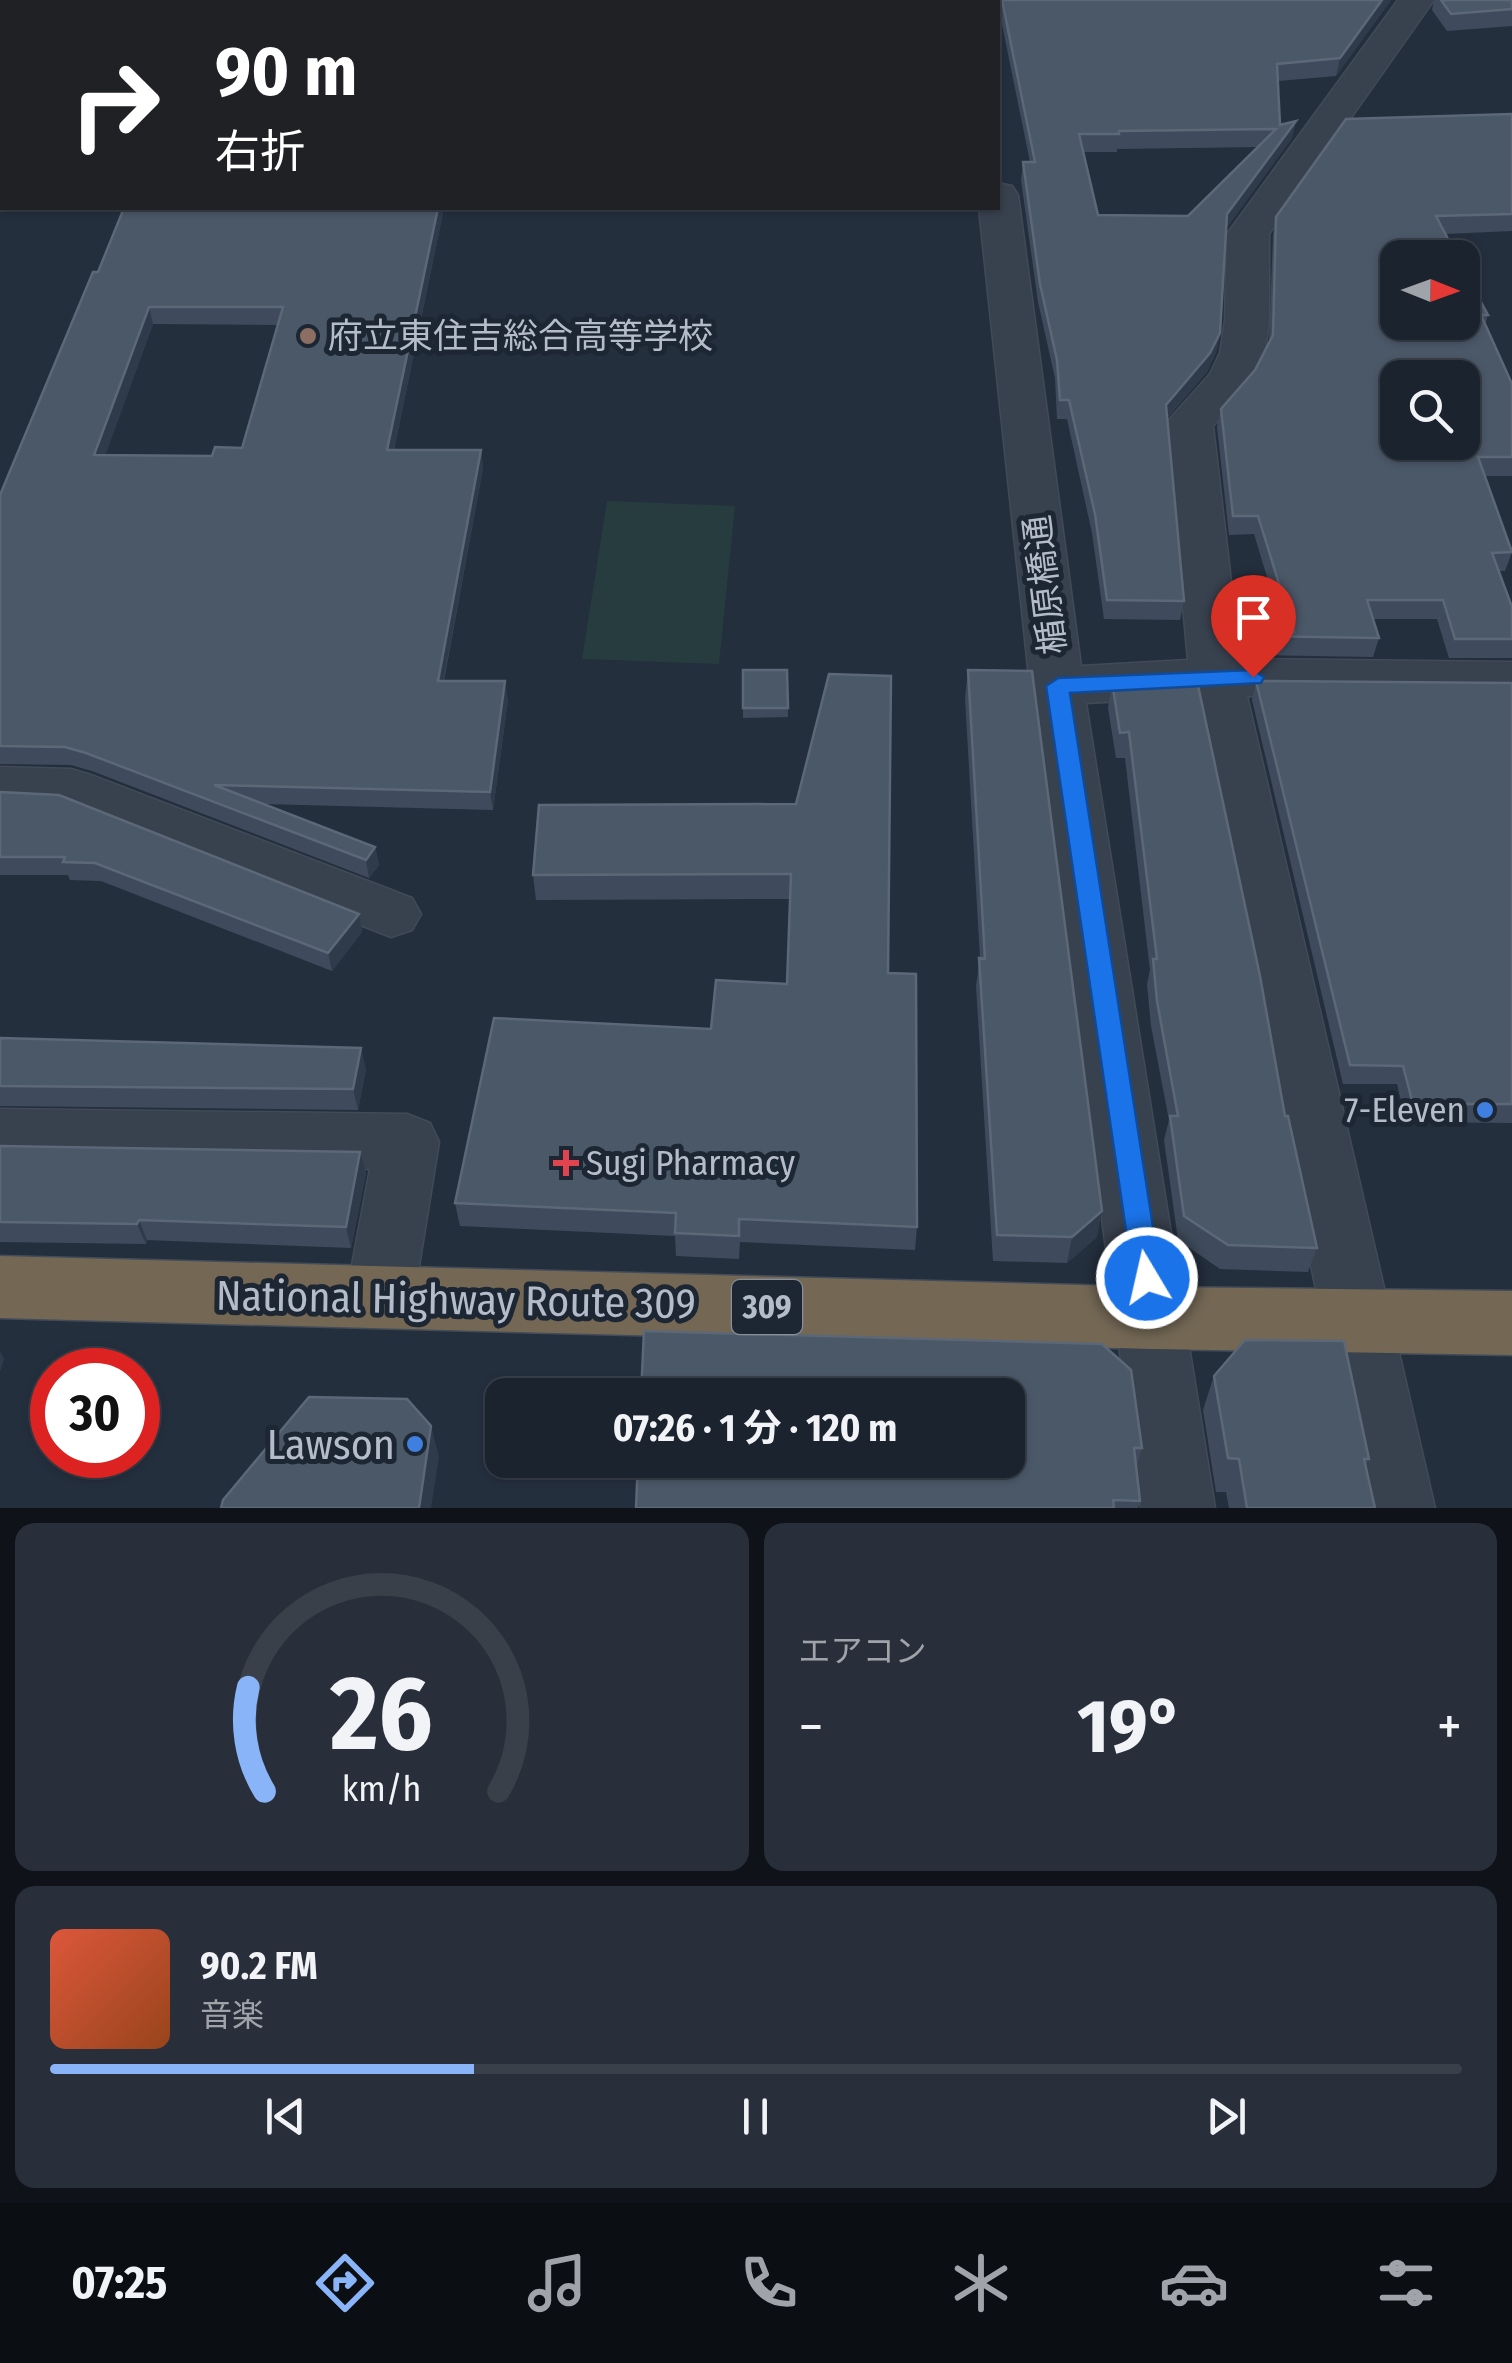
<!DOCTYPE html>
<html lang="ja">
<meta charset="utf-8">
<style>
:root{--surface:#1b232e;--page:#282f3a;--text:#f1f3f6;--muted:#a0a4aa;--line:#39404a;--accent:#8ab4f8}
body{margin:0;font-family:"Fira Sans Condensed","Noto Sans JP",sans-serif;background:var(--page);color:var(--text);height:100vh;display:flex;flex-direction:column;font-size:38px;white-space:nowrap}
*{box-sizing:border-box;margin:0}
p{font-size:32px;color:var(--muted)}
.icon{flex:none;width:55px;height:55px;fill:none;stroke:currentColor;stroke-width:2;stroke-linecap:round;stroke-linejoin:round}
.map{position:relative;height:1508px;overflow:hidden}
.sheet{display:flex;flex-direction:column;gap:15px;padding:15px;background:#0f1319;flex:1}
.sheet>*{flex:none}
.top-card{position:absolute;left:0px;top:0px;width:1000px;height:210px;box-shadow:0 2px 8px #0004,0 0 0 2px var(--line);background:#202124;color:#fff;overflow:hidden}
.needle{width:65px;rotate:91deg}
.buttons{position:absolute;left:1380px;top:240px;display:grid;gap:20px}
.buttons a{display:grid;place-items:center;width:100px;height:100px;border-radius:20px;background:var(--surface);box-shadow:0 2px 8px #0004,0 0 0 2px var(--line);font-size:50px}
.speed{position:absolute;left:30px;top:1348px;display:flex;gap:20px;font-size:50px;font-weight:700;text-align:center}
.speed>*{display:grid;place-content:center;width:130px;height:130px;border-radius:50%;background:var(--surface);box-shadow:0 2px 8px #0004,0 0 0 2px var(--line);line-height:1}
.speed .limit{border:15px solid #d22;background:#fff;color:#111}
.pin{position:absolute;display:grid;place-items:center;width:85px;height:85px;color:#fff;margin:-102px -42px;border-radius:50% 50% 50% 0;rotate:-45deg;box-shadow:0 0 10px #0007}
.pin .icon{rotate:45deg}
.me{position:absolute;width:110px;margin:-55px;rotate:351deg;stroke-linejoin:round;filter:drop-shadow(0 0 8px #0008)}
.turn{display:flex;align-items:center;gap:35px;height:210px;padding:0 50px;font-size:45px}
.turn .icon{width:130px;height:130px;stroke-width:2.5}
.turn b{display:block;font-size:70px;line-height:85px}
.big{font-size:75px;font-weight:700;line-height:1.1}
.sheet .tile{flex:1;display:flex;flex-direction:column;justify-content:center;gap:15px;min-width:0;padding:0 35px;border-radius:20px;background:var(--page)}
.sheet .dial{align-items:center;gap:0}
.dial svg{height:260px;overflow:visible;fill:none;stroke:var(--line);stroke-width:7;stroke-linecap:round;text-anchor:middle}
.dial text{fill:var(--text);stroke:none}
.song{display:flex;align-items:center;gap:30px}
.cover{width:120px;height:120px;border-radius:15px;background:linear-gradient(135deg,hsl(10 70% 55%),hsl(20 70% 35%))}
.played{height:10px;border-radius:5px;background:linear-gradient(90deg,var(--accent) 30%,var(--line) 30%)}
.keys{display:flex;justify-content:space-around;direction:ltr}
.heat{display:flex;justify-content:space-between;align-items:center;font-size:55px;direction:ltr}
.sheet .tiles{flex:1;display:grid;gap:15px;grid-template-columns:1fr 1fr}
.tile:last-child{grid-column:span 2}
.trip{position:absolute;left:485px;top:1378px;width:540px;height:100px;border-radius:20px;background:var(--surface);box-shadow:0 2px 8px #0004,0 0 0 2px var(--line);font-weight:700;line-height:100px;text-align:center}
.tab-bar{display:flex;height:160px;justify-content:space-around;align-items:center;background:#0b0e12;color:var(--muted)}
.tab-bar .icon{width:70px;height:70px}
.tab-bar .selected{color:var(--accent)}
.tab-bar b{font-size:45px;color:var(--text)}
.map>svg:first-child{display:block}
.green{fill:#263c3f}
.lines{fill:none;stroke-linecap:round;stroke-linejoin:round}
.street-casing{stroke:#414a57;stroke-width:3}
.secondary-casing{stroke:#414a57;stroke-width:58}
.highway-casing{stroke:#434c59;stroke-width:3}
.street{fill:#38414e;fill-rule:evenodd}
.secondary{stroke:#465061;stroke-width:55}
.highway{fill:#746855;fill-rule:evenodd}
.wall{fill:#3f4b5c;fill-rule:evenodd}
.shaded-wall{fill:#2f3b4b}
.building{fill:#4b5868;stroke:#5c6777;stroke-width:2.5;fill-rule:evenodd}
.route{fill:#1a73e8;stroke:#114b97;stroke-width:2.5}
.education-dot{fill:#8d6e63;stroke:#1d2633;stroke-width:4}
.shop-dot{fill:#3f7fe0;stroke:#1d2633;stroke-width:4}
.health-dot{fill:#e0444e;stroke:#1d2633;stroke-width:4}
.labels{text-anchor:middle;stroke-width:10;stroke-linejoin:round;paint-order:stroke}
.shield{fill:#1d2633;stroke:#878f9c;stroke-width:2.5}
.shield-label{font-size:32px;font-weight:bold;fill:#b4bcc9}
.poi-label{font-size:35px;fill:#b4bcc9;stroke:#1d2633;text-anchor:start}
.street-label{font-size:35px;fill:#b4bcc9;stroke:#1d2633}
.near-street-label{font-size:42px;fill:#b4bcc9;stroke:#1d2633}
.near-poi-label{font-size:42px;fill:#b4bcc9;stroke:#1d2633;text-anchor:end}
</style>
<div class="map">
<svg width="1512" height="1508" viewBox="0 0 1512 1508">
<rect width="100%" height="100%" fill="#242f3e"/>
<path class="green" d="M607 501 735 506 719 664 582 659Z"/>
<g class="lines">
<defs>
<path id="street" d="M953 0H989L990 2H954Z
M1398 0H1434L1269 234V320L1265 353 1248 386 1213 426 1240 659 1512 662V698L1247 696 1435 1508H1361L1194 697 1086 703 1215 1508H1141L1030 686 979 208H998V183L1012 186 1018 195 1081 666 1188 660 1166 423 1210 374 1220 353 1225 320 1227 234Z
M0 767 71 769 91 775 412 898 421 914 412 930 391 937 66 809 0 807Z
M0 1109 407 1114 430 1123 439 1142 414 1297 404 1319 380 1328 356 1319 346 1297 370 1169 0 1163Z"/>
<path id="secondary" d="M38 2 40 0
M0 80 2 75"/>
<path id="highway" d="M0 1256 1153 1287 1512 1291V1355L1153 1349 0 1318Z"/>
</defs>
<use href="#street" class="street-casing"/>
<use href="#secondary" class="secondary-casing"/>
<use href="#highway" class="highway-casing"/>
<use href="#street" class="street"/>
<use href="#secondary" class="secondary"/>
<use href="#highway" class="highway"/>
</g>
<path class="wall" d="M997 0H1391L1336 76 1278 81 1280 125 1296 121 1292 138 1226 228 1220 333 1216 352 1207 372 1167 418 1184 601 1180 620 1104 619 1092 533 1067 419H1057L1055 378 1038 302 1021 180 1023 162H1030ZM1258 147 1188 216 1098 215 1083 152H1117V149Z
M1434 0H1512V26L1447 31 1432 10Z
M1512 114V231L1445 234 1488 315 1485 325 1512 384V476H1485L1512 552 1505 571H1499L1512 607V658H1449L1437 619H1373L1379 638 1373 657 1251 655V652L1255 633H1284L1254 534 1229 535 1217 427 1221 409 1255 370 1269 342 1273 235 1276 217Z
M444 208 394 450H481L483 468 444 681 508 700 493 810 264 804 375 847 379 865 369 878 92 771 71 765 0 764V495L98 272ZM153 324 278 325 242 448 212 456 105 455Z
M743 670H787L788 717 743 718Z
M968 670 1097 1237 1067 1263 993 1261 976 986 980 958 965 698Z
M1173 677 1285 1116 1317 1248 1308 1272 1220 1269 1178 1240 1164 1140 1169 1120 1151 1026 1147 984 1150 970 1125 758H1116L1108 708 1112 682 1171 683Z
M1256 681 1512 683V1123L1406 1122 1397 1084H1343L1252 700Z
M0 792 359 914 362 932 332 971 101 881 70 880 68 875H0Z
M796 804 888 973 917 1227 915 1250 740 1242 739 1259 676 1256 675 1236 460 1226 455 1203 711 1029 787 984 790 899 536 900 533 875Z
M0 1038 366 1069 358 1110 0 1106Z
M0 1146 366 1173 351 1248 147 1240 146 1244 0 1242Z
M1214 1376 1369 1459 1366 1466 1375 1508H1229L1226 1492H1216L1203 1410Z
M1008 1395 1142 1448 1136 1468 1140 1501 1138 1508H636Z"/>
<path class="shaded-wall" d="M1382 0H1391L1336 76 1340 58Z
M1296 121 1292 138 1224 232 1227 214Z
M438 208H444L390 468 387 450Z
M149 307 153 324 99 473 94 455Z
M1220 333 1216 352 1207 372 1162 423 1166 405Z
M481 450 483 468 440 699 438 681Z
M505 681 508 700 493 810 490 792Z
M375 847 379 865 369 878 366 860Z
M359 914 362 932 332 971 328 953Z
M361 1048 366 1069 358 1110 353 1089Z
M360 1152 366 1173 351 1248 346 1227Z
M1102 1211 1097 1237 1067 1263 1072 1237Z
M139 1220 147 1240 146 1244 137 1224Z
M0 1351 4 1359 0 1372Z
M431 1426 439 1457 431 1508H419Z"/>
<path class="building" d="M80 0H592V2H79Z
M1002 0H1382L1340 58 1277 64 1280 125 1296 121 1227 214 1220 333 1210 353 1166 405 1184 601 1107 600 1095 514 1069 400H1060L1057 360 1040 284 1023 162H1035ZM1276 129 1188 216 1098 215 1079 134H1119V131Z
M1441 0H1512V9L1451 14Z
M2 98V147H0V99Z
M1512 114V214L1436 216 1458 258H1398V322H1462V267L1488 315H1481L1512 384V457H1478L1512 552 1492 553 1512 607V639H1455L1443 600H1367L1379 638 1256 636 1255 633 1294 632 1258 516H1233L1221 409 1255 370 1273 335 1276 217 1346 119ZM1398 378H1462V442H1398Z
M124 208H438L387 450H481L438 681H505L490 792 214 785 375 847 366 860 86 753 65 747 0 746V495L93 272H98ZM149 307H283L242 448 215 447 212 456 94 455Z
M743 670H787L788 708H743Z
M968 670 1032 671 1102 1211 1072 1237 997 1235 979 958 985 959Z
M829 674 891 676 888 973 916 974 917 1227 739 1219V1236L675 1233 676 1213 455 1203 494 1018 711 1029 716 980 787 984 791 874 533 875 539 805 796 804Z
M1196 676 1260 976 1285 1116H1288L1317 1248 1228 1245 1184 1216 1170 1116H1178L1157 1001 1153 959H1157L1129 732 1120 733 1112 682 1174 683 1173 677Z
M1256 681 1512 683V1104H1413L1403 1066 1350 1065Z
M0 792 59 795 359 914 328 953 95 863 63 862 65 857H0Z
M0 1038 361 1048 353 1089 0 1086Z
M0 1146 360 1152 346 1227 139 1220 137 1224 0 1222Z
M644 1331 1102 1344 1131 1370 1142 1448H1134L1140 1501 1113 1500 1114 1508H636L638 1460H1008V1395H641Z
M1245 1340 1344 1341 1369 1459H1364L1375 1508H1247L1239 1459 1228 1458 1214 1376Z
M309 1397 407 1399 431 1426 419 1508H221L223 1500Z"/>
<path class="route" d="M1253 670 1264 677 1261 683 1070 693 1161 1278 1157 1287 1147 1291 1137 1287 1133 1278 1046 686 1058 678Z"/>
<circle class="education-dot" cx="308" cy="336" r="10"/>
<g class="shop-dot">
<circle cx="1485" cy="1110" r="10"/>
<circle cx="415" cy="1444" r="10"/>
</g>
<path class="health-dot" d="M561 1148h10v10h10v10h-10v10h-10v-10h-10v-10h10z"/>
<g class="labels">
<rect class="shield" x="732" y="1280" width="70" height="54" rx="8"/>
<g class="shield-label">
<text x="767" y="1318">309</text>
</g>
<g class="poi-label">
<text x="328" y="348">府立東住吉総合高等学校</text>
<text x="1465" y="1122" text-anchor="end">7-Eleven</text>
<text x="586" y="1175">Sugi Pharmacy</text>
</g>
<g class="street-label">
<text transform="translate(1045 585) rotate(-97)" y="12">楯原橋通</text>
</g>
<g class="near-street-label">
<text transform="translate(456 1299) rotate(1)" y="15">National Highway Route 309</text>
</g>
<g class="near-poi-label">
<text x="395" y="1459">Lawson</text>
</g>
</g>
</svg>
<div class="buttons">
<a><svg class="needle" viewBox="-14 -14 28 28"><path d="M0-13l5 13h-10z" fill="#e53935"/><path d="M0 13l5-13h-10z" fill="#a0a4aa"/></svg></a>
<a><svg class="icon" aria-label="search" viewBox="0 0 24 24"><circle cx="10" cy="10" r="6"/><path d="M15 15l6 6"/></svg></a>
</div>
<div class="speed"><div class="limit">30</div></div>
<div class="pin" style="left:1253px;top:677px;background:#d93025"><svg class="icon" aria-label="arrive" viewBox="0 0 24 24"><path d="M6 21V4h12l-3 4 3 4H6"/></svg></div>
<svg class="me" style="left:1147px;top:1278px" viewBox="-20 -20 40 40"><circle r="17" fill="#1a73e8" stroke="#fff" stroke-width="3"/><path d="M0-11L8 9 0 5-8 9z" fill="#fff"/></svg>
<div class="trip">07:26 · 1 分 · 120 m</div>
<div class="top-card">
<div class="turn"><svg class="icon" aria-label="right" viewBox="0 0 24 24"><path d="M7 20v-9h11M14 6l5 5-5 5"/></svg><div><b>90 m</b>右折</div></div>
</div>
</div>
<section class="sheet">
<div class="tiles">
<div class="tile dial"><svg viewBox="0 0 100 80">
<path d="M14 69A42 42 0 1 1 86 69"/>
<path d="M14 69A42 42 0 0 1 9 37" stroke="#8ab4f8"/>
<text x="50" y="56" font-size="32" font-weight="700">26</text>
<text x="50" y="72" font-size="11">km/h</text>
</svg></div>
<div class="tile"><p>エアコン</p>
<div class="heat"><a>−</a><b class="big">19°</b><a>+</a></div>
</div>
<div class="tile">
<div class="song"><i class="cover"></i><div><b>90.2 FM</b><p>音楽</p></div></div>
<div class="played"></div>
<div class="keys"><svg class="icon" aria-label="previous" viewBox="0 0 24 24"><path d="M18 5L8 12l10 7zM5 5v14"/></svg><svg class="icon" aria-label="pause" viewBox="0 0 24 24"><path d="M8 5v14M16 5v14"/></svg><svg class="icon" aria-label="next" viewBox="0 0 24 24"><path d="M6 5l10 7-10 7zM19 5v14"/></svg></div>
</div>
</div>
</section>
<nav class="tab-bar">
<b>07:25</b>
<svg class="icon selected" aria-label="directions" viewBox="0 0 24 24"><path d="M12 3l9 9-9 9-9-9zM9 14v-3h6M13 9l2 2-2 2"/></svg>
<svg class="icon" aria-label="music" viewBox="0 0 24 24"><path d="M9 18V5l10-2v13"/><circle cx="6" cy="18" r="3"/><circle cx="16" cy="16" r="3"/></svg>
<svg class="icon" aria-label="phone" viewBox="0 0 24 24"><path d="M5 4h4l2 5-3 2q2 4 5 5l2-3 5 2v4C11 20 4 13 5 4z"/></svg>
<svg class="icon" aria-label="climate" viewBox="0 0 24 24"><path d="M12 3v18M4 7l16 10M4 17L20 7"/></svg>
<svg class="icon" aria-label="car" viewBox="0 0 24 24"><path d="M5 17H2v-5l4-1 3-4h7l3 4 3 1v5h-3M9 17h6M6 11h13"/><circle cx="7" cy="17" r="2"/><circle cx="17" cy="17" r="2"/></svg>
<svg class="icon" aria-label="filters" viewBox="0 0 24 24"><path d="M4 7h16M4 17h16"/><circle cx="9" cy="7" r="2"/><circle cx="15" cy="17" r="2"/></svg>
</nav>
